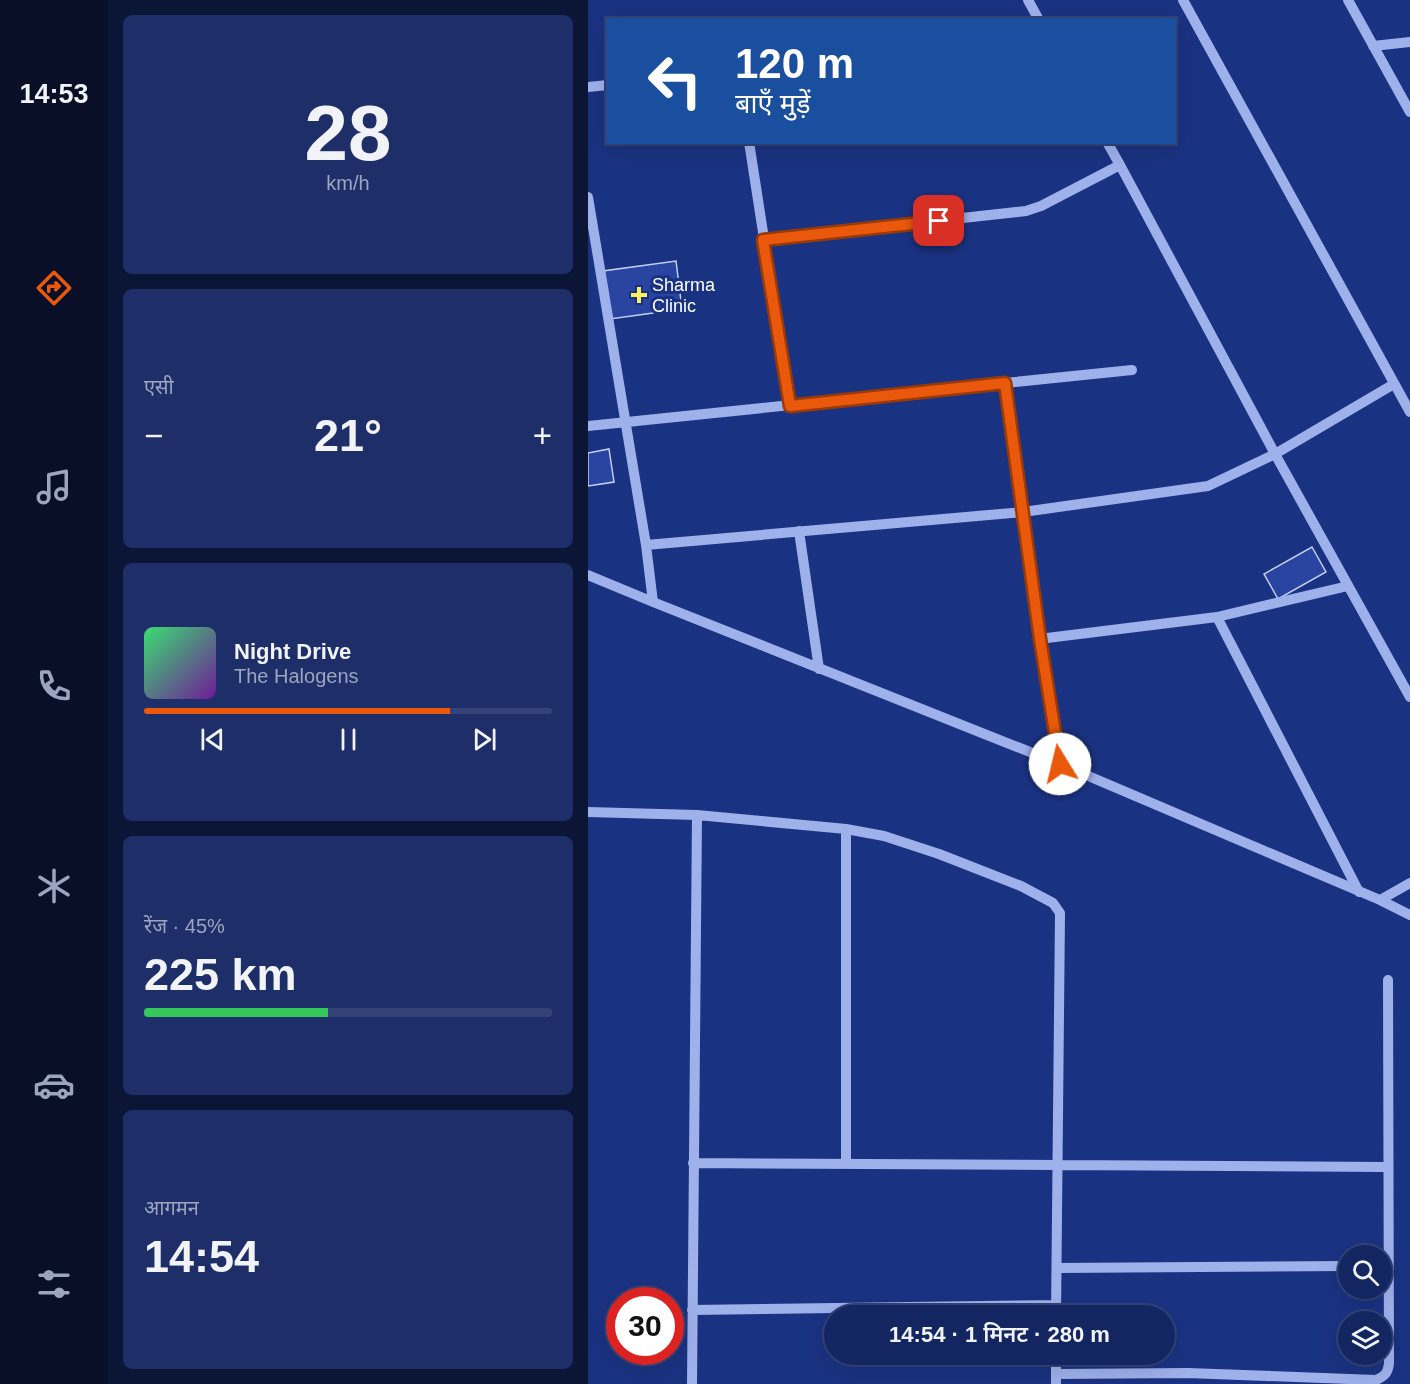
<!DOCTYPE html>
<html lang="hi">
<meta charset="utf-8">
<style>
:root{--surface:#142662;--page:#1d2e68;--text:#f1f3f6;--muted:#9da5be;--line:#334377;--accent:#ea580c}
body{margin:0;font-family:Helvetica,"Noto Sans Devanagari",sans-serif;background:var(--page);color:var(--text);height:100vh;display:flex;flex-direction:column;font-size:22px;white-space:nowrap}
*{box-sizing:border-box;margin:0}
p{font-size:20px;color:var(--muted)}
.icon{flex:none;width:33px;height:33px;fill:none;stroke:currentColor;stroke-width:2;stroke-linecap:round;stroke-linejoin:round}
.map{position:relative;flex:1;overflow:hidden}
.drawer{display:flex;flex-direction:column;gap:15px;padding:15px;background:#0b1536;width:480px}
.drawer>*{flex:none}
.banner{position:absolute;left:18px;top:18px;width:570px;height:126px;border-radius:0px;box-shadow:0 6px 24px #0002,0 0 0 2px var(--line);background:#1a4fa0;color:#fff;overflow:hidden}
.fabs{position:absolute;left:750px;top:1245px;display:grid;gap:12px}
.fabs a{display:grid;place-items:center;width:54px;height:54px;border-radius:50%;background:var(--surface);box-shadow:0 6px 24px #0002,0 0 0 2px var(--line);font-size:30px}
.speed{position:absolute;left:18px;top:1287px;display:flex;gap:12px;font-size:30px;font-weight:700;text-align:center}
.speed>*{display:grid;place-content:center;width:78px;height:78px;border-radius:50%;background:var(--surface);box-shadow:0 6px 24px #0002,0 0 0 2px var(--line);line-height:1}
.speed .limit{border:9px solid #d22;background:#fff;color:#111}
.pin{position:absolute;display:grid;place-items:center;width:51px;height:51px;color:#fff;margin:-26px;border-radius:12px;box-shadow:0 3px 9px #0006}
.me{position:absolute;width:66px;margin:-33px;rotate:351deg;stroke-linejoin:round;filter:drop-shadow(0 0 4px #0008)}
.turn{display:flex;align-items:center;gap:21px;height:126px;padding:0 30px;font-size:27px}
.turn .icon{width:78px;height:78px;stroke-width:2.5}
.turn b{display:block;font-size:42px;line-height:51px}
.big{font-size:45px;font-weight:600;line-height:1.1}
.drawer .tile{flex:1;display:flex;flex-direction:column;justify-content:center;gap:9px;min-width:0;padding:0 21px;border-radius:9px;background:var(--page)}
.drawer .dial{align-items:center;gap:0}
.dial b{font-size:78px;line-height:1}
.song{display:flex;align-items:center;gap:18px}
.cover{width:72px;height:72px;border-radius:9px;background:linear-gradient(135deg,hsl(140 70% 55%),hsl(280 70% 35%))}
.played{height:6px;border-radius:3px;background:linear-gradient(90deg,var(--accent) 75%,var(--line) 75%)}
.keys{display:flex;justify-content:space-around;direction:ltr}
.heat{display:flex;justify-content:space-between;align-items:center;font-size:33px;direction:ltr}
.charge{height:9px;border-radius:4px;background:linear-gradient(90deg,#34c759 45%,var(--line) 0)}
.trip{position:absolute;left:236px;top:1305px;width:351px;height:60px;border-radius:30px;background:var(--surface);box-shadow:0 6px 24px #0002,0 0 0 2px var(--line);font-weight:600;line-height:60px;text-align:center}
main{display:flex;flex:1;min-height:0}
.tabs{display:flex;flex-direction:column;width:108px;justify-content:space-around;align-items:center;background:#080f27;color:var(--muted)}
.tabs .icon{width:42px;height:42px}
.tabs .current{color:var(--accent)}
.tabs b{font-size:27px;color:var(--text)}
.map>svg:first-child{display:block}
.building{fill:#2945a1;stroke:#c4d0f8;stroke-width:1.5}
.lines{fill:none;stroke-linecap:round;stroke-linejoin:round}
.minor{stroke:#9fb1eb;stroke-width:10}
.route-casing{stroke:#983908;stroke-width:15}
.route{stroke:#ea580c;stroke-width:10}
.poi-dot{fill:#fdf05b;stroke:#1a3282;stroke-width:2}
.labels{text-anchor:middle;stroke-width:6;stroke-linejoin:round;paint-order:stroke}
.poi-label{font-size:18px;fill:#fff;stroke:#1a3282;text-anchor:start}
</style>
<main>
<nav class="tabs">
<b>14:53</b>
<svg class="icon current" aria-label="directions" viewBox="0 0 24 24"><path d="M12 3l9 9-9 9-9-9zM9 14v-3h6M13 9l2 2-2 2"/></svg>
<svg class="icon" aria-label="music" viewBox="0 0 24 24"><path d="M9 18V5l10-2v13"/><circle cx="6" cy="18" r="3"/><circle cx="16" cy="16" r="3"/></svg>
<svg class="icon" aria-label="phone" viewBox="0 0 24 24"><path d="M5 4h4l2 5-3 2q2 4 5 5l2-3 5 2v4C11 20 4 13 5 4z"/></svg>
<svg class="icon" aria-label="climate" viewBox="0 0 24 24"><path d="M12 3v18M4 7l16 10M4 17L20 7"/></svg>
<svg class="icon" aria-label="car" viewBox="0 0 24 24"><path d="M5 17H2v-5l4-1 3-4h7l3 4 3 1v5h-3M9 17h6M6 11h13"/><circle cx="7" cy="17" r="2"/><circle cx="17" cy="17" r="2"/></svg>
<svg class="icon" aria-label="filters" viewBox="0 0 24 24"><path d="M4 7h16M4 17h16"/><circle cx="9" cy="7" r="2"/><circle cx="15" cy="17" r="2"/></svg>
</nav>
<section class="drawer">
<div class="tile dial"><b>28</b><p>km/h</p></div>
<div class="tile"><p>एसी</p>
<div class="heat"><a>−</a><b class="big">21°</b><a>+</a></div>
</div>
<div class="tile">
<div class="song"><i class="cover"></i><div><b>Night Drive</b><p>The Halogens</p></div></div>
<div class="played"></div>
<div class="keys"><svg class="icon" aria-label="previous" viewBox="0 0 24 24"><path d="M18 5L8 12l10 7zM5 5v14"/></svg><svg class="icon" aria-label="pause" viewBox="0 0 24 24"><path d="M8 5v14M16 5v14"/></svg><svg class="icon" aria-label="next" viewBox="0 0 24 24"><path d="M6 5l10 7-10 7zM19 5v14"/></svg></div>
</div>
<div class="tile"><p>रेंज · 45%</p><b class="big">225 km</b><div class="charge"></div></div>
<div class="tile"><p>आगमन</p><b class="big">14:54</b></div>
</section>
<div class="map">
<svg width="822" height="1384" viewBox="0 0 822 1384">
<rect width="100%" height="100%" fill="#1a3282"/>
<path class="building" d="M88 261 94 309 22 319 15 271Z
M21 449 26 482 0 486V453Z
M724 547 738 572 690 599 676 574Z"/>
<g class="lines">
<path class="minor" d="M440 0 451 20
M595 0 822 412
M760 0 822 112
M785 46 822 42
M0 87 20 85
M161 142 202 406
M532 165 687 454 822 697
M0 197 58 545 65 602
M175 240 438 211 453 206 532 165 519 142
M417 383 544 370
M0 426 417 383 451 639 472 764
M211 531 231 669
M58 545 435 512 620 486 687 454 806 384
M0 575 65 602 472 764 792 900 822 915
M629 617 760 586
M451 639 629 617 771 892
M0 812 109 815 104 1384
M109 815 258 829 296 836 351 854 433 886 465 903 472 913 468 1316
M258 829V1163
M792 900 822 883
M105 1163 799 1167
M469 1268 760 1266
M104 1310 469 1305
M468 1374 600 1373 788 1380C797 1376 800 1373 801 1363L800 980
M468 1384V1354"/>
</g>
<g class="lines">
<defs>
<path id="route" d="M351 221 175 240 202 406 417 383 452 639 472 764"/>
</defs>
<use href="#route" class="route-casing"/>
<use href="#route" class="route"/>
</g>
<path class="poi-dot" d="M48 286h6v6h6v6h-6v6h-6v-6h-6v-6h6z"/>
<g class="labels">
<g class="poi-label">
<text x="64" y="291">Sharma<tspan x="64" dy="21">Clinic</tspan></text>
</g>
</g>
</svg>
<div class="fabs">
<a><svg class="icon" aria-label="search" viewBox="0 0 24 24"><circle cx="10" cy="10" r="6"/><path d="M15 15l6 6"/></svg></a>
<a><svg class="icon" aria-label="layers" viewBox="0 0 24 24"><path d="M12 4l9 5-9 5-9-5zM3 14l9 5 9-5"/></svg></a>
</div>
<div class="speed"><div class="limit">30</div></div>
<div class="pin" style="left:351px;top:221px;background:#d93025"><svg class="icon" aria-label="arrive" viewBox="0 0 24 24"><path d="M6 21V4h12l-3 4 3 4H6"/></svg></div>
<svg class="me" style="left:472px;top:764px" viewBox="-20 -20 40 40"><circle r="19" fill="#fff"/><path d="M0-13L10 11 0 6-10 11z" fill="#ea580c"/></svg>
<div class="trip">14:54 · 1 मिनट · 280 m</div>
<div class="banner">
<div class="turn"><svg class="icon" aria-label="left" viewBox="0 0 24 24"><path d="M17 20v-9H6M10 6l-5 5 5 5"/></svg><div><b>120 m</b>बाएँ मुड़ें</div></div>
</div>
</div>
</main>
